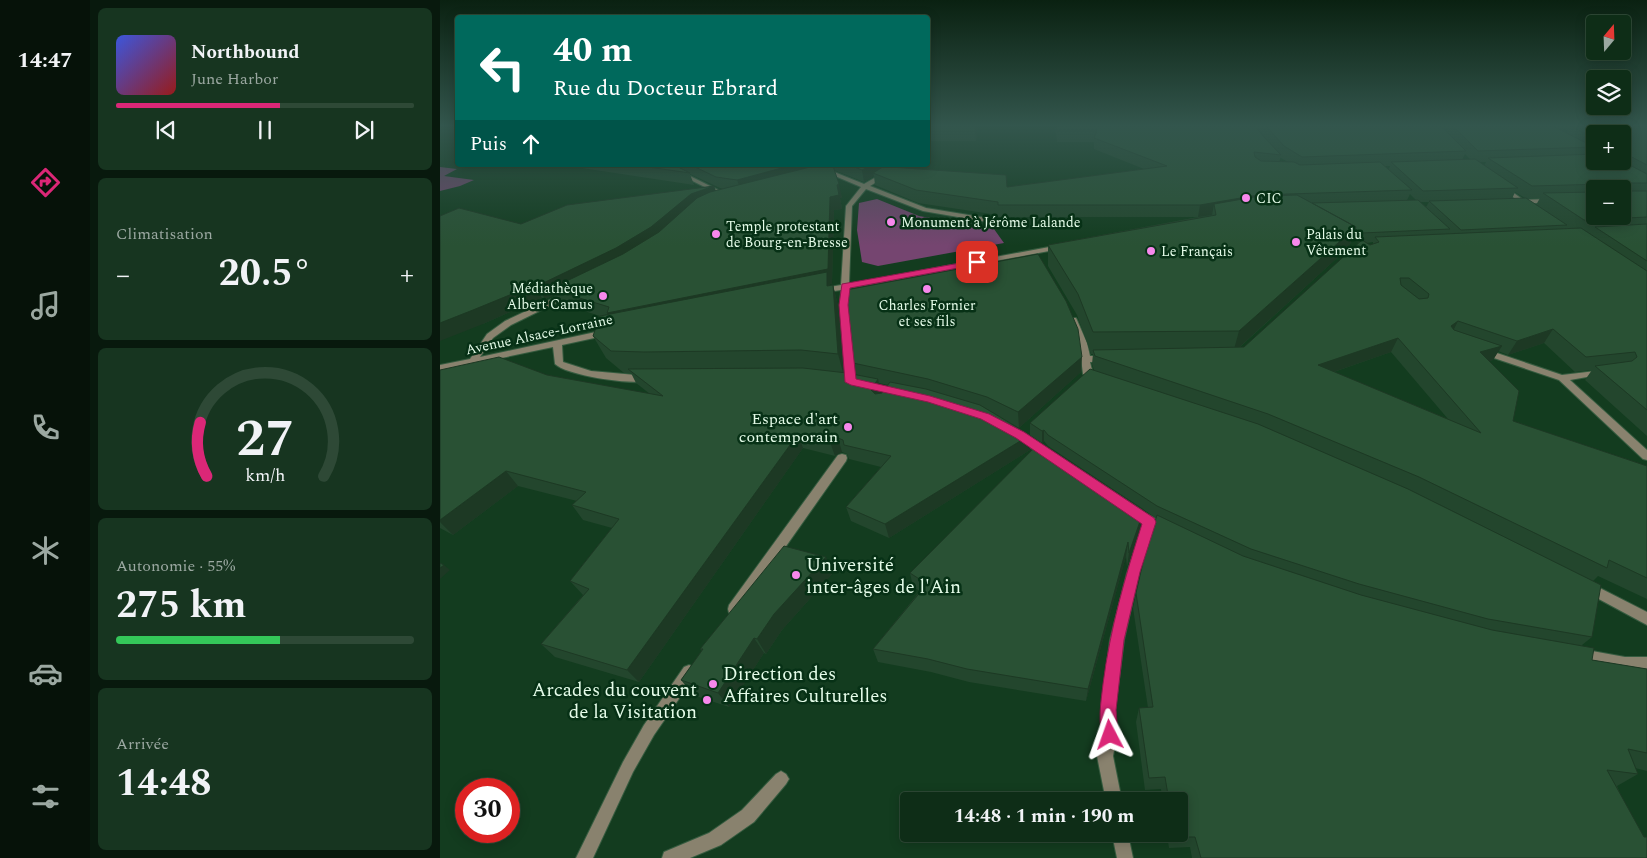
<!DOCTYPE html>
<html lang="fr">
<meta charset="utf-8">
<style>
:root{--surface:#0e2d17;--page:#173520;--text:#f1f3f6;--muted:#9ba8a1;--line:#2e4936;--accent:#db2777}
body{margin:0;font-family:Spectral,serif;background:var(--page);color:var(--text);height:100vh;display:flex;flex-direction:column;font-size:19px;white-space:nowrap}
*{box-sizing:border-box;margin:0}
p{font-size:16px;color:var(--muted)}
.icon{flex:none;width:28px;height:28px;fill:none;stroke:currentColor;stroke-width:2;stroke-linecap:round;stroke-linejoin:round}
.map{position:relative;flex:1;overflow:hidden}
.panel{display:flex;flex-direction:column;gap:8px;padding:8px;background:#08190d;width:350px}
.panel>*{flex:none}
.banner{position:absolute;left:15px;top:15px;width:475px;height:152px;border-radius:5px;box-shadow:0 2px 12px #0003,0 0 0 1px var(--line);background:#00695c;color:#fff;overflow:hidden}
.needle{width:32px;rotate:19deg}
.controls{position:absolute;left:1146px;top:15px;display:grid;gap:10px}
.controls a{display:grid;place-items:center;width:45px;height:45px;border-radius:5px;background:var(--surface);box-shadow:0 2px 12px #0003,0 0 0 1px var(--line);font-size:25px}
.speed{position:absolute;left:15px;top:778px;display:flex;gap:10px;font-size:25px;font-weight:700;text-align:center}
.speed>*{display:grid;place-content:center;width:65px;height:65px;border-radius:50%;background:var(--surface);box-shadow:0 2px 12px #0003,0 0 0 1px var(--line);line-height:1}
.speed .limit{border:8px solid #d22;background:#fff;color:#111}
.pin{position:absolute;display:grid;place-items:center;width:42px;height:42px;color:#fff;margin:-21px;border-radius:10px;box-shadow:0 2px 8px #0006}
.me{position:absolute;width:55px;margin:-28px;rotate:356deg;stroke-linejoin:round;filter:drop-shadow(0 0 4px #0008)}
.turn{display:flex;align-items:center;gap:18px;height:105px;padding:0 15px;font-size:22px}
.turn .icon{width:65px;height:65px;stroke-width:2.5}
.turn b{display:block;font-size:35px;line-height:42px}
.then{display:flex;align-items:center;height:48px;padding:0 15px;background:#0003;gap:10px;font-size:19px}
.big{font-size:38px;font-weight:700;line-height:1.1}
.panel .card{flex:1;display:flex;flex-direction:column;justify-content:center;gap:8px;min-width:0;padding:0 18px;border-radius:8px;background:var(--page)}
.panel .dial{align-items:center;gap:0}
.dial svg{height:130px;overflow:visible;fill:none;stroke:var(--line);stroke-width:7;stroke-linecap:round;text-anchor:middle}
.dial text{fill:var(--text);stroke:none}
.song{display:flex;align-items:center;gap:15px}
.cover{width:60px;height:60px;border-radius:8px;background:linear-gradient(135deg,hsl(230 70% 55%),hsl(0 70% 35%))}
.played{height:5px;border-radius:2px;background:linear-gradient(90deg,var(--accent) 55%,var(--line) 55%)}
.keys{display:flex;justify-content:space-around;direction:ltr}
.heat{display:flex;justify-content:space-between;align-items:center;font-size:28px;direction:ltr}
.charge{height:8px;border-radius:4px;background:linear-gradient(90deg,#34c759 55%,var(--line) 0)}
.trip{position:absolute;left:460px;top:792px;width:288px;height:50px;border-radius:5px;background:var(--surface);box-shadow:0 2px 12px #0003,0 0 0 1px var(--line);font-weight:700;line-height:50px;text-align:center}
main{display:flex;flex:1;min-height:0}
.tab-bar{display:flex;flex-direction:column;width:90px;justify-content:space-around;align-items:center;background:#061209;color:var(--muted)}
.tab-bar .icon{width:35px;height:35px}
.tab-bar .on{color:var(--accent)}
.tab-bar b{font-size:22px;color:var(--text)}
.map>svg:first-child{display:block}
.green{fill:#754570}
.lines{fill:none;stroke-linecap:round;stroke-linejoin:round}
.pedestrian-casing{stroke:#355b3f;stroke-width:2}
.minor-casing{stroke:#355b3f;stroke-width:2}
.pedestrian{fill:#89826e;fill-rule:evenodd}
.minor{fill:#89826e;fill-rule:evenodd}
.wall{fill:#23462d;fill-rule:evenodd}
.shaded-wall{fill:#1d3924}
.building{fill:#295134;stroke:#1d3924;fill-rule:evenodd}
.route{fill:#db2777;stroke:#8e194d}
.poi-dot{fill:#f788ec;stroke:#073116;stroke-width:2}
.labels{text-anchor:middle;stroke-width:5;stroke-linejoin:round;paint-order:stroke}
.far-poi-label{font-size:14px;fill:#e5fce9;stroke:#073116;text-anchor:start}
.far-street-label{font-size:14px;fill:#e5fce9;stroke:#073116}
.poi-label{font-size:16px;fill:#e5fce9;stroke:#073116;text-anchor:end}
.near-poi-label{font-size:19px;fill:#e5fce9;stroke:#073116;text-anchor:start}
</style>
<main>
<nav class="tab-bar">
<b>14:47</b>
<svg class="icon on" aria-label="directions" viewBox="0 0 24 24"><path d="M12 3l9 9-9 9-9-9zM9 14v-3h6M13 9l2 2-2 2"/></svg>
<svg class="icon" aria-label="music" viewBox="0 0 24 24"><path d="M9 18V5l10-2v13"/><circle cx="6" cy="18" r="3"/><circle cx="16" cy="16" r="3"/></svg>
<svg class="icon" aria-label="phone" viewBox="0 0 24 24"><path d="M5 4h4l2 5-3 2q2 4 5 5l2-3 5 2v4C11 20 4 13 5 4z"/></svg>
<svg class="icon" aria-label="climate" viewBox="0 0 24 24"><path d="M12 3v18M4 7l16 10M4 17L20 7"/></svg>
<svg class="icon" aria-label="car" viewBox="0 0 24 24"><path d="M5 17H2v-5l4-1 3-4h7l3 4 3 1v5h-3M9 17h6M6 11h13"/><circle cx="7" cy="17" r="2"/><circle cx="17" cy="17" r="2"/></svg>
<svg class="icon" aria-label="filters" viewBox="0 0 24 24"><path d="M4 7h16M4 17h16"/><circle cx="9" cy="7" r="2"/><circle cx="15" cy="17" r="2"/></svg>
</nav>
<section class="panel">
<div class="card">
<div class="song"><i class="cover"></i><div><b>Northbound</b><p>June Harbor</p></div></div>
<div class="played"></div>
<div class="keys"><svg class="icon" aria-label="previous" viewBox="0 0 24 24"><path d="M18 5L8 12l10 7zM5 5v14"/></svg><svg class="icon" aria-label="pause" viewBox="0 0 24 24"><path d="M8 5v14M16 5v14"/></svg><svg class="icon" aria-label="next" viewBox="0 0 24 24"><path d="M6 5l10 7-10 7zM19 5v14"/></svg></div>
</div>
<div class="card"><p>Climatisation</p>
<div class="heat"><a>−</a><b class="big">20.5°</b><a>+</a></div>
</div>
<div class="card dial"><svg viewBox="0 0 100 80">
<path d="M14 69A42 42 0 1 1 86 69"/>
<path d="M14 69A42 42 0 0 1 10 36" stroke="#db2777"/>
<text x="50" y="56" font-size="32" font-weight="700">27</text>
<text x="50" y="72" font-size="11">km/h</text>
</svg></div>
<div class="card"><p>Autonomie · 55%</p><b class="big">275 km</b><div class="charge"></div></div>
<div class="card"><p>Arrivée</p><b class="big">14:48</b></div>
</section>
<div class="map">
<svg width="1207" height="858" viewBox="0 0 1207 858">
<rect width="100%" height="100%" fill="#133c1f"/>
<path class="green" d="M0 167 17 169 4 176 34 180 20 186 0 191Z
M437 199 479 216 554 229 564 243 438 266 422 262 417 230 419 203Z"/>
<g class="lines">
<defs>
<path id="pedestrian" d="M1060 186H1064L1092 206 1087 207 1060 188Z
M1045 349 1122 375 1164 370 1166 372 1164 374 1130 380 1207 450V460L1203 459 1119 380 1042 354 1041 352Z
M402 454 406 455 407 458 406 461 299 613 294 615 289 613 288 609 289 605 398 455Z
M249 665 254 667 256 672 254 677 214 735 193 772 153 858H136L183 762 204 725 244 667Z
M341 771 346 774 349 779 346 784 314 822 281 845 250 858H222L224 852 269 833 302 810 336 774Z"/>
<path id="minor" d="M220 165H228L282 192 277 193Z
M369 165H377L424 184 457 165H464L430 186 486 208 553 219 556 221 553 223 483 211 426 189 412 206 409 284 620 245 624 247 620 249 409 288 408 305 416 382 411 385 408 384 400 305 401 290 381 293 377 291 378 289 401 285 406 206 421 187Z
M1111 199 1114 201 1113 202 1078 204 1075 202 1078 200Z
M129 291H132V295L71 325 53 338 40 357 165 330 168 331V335L122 345 123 362 151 371 207 376 212 379 210 381C192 385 128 376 115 364L113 347 0 371V365L30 359 47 334 65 321Z
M630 318H636L637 320 647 343 650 356H667L671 359 667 362H650L653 374 651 376 648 377 643 374 639 343 629 320Z
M580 431 611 450 612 453 611 456H603L576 438 575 435 576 432Z
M692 506 731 527 733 530 731 533 727 535 714 528 699 573 684 640 675 710 677 735 673 756 682 801H666L657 756 663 735 661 710 670 640 687 573 704 522 688 513 686 510 688 507Z
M1148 582 1207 612V625L1144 591 1142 587 1144 583Z
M1141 649 1185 657H1207V669H1185L1141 661 1136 660 1134 655 1136 650Z
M672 834H688L693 858H677Z"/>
</defs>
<use href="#pedestrian" class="pedestrian-casing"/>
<use href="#minor" class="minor-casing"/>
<use href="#pedestrian" class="pedestrian"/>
<use href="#minor" class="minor"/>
</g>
<path class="wall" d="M488 126H538L536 141H488Z
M615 126H1207V436L1145 380 1152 370 1135 372 1104 343 1068 355 1058 351 1053 360 1049 361 1073 421 1207 466V599L1158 576 1153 581 1152 637 1142 645 1152 660 1207 669V771L1195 768 1198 774 1177 786 1207 858H752L750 847 729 848 727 834H739V801H722L721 789 705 790 696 722 699 708H708L693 608 696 593 716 518 608 446 604 441 602 443 590 435V423L654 370 652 364 653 354H651L637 315 608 266V245L758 217H558V215L478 203 435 185 434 176 424 182 394 170 402 198H400L402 209 394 210 392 284H390V286L393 285 398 306 404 372 416 374 413 363 641 372 579 428 568 422 590 435V450L449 538 411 521 406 507 441 467 409 459 407 454 402 452 395 456 363 448 199 682 115 657 101 644 143 595 130 581 172 528 143 520 132 505 137 501 78 486 13 535 0 528V370L107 375 210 394 196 383 191 373H184L166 358 153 336 160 316 119 303 114 295 105 299 102 298 43 324 81 224 274 186 276 191 284 189 280 188 250 174 254 185 122 165H452L451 167 567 187 704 169 654 149V142H617ZM1120 130H1128L1126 133ZM1155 134H1182V161H1155ZM1025 154 1030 159 1022 160ZM841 157V158L848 162H839ZM1039 162H1046L1044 166ZM945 166H950L949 169ZM1155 189H1182L1155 216ZM1075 192 1085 198H1100L1096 205 1072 199ZM970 194 976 200H967ZM980 202H989L986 207ZM912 239 919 243 804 347H800L909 247ZM933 242V244L930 245 927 243ZM951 352 1008 419 894 372ZM439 383 448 385 442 393H441Z
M79 165H94L91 167Z
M702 525 687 567 686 556 646 701 529 682 491 672 438 662 433 649 480 591 473 587 470 573Z
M393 573 342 630 326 654 324 653 289 707 253 695 241 680 262 651 260 649Z"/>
<path class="shaded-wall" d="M536 126H538L536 141 535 131Z
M353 165H376L377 171 301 191 297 180Z
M432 165H452L451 167 452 175 433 173 434 176 424 182 422 170Z
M399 184 402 198H400L402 209 394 210 392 284H390L392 293 175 328 167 313 390 197 397 185Z
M274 186 278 198 217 239 110 289 114 295 105 299 97 286 251 194Z
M818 195 815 207 774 204 772 215 758 217 760 205Z
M916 227 909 247 793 353 799 331Z
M94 285 102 298 43 324 0 341V323Z
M393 285 398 306 404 376 398 354Z
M1018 321 1011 335V326Z
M1113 329 1104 343 1068 355 1077 341Z
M958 338 951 352 873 379 878 365Z
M1062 346 1053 360 1032 366 1040 352Z
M642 357 641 372 579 428 578 412Z
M438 379 441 393 434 404 431 390Z
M604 430V441L602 443V431Z
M358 434 363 448 199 682 187 670Z
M590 435V450L449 538 445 524Z
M398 438 402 452 395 456 390 442Z
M66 471 78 486 13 535 0 522V520Z
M704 510 702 525 687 567 689 553Z
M688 542 686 556 646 701 648 689Z
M386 557 393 573 342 630 326 654 317 639 334 614Z
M4 565 10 570 0 579V568Z
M314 638 324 653 289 707 278 693Z"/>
<path class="building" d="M488 126H536L535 131H488Z
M616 126H815L824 137 841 155 814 152 815 157 821 161 854 162 860 165 940 162 972 190 818 195 760 205H558V202L476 190 433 173 446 165H450V167L566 175 567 187 727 166 654 138 657 130H617Z
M826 126H1001L1026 151 862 157 844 146Z
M1013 126H1113L1154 147 1038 151Z
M1131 126H1207V165L1182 152V134H1155V139Z
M1155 154V161H1182L1207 174V183H1190L1188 189 1190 191H1207V217L1144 220 1103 193 1155 192V216H1182V189H1163L1164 184 1092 186 1048 158Z
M1035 159 1078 188 983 191 951 162Z
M194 165H234L250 173Z
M251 165H353L297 180 276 177Z
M378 165H391L393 166 399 184 397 185 399 195 390 197 388 269 167 313 169 307 110 289 183 254 219 232 257 198 270 192Z
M409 165H432L422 170Z
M274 186 251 194 211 227 176 248 97 286 94 285 33 310 0 323V216L19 208 81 224 127 205Z
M857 195 916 227 799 331 653 332 638 294 608 245 776 215 774 204 820 196Z
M1086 198 1127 225 1021 230 989 201Z
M978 200 1010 229 922 233 915 229 916 227 872 203Z
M1207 224V261L1155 227Z
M1141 228 1207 271V410L1155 366 1192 361 1197 357 1195 352 1146 357 1113 329 1077 341 1018 321 1011 326 1014 330 1062 346 1040 352 1079 391 1073 421 1207 466V578L1169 560 1167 568 979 477 828 414 655 356 653 350 804 347 922 240 930 245 939 242 935 237ZM960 278H969L989 294 988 298 979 299 961 285ZM958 338 1041 433 878 365Z
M598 254 626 301 638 329 642 357 578 412 547 397 488 379 413 363 406 290Z
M387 272V286L393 285 398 354 361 350 204 352 171 351 153 336 160 316Z
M59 357 107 375 223 396 188 369 363 368 407 373 438 379 431 390 435 394 442 393 450 382 486 389 540 405 590 435 445 524 406 507 451 456 404 445 403 440 398 438 390 442 358 434 187 670 101 644 149 589 130 581 179 519 132 505 146 492 66 471 0 520V370Z
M650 369 818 424 968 489 1161 585 1152 637 1048 619 919 584 811 549 717 506 608 435 604 430 602 431 590 423Z
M600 442 704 510 689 553 688 542 648 689 527 669 488 659 433 649 487 584 470 573Z
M717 515 803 556 921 595 1052 630 1154 648 1152 660 1207 669V753L1188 749 1198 774 1167 770 1204 837H1207V858H761L755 837H734V834H739V801H729L725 777 709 778 699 708 713 707 696 593 704 558Z
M344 546 386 557 334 614 317 639 314 638 278 693 241 680 263 649H260Z
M0 563 4 565 0 568Z"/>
<linearGradient id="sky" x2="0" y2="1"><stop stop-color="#0a2111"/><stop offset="0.51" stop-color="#33564d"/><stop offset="1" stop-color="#33564d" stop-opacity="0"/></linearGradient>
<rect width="1207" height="246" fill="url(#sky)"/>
<path class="route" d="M537 260 541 262 540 264 410 288 408 305 416 379 490 396 549 414 584 432 714 518 716 522 700 572 684 640 676 710 678 735 676 741 670 744 664 741C657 724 661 702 663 684 670 629 685 577 702 524L576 438 541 419 488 402 411 385 405 382 399 305 402 284Z"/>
<g class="poi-dot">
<circle cx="806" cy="198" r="5"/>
<circle cx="451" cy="222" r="5"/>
<circle cx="276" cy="234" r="5"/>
<circle cx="856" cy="242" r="5"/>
<circle cx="711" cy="251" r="5"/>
<circle cx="487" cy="289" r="5"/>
<circle cx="163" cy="296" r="5"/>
<circle cx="408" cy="427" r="5"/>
<circle cx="356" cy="575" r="5"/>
<circle cx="273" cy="684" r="5"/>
<circle cx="267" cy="700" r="5"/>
</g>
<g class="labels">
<g class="far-poi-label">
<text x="816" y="203">CIC</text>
<text x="461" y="227">Monument à Jérôme Lalande</text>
<text x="286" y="231">Temple protestant<tspan x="286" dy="16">de Bourg-en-Bresse</tspan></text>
<text x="866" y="239">Palais du<tspan x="866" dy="16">Vêtement</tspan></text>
<text x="721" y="256">Le Français</text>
<text x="153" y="293" text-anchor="end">Médiathèque<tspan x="153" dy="16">Albert Camus</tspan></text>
<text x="487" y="310" text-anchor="middle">Charles Fornier<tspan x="487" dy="16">et ses fils</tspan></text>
</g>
<g class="far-street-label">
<text transform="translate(99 334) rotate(-12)" y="5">Avenue Alsace-Lorraine</text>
</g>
<g class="poi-label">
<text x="398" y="424">Espace d'art<tspan x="398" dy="18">contemporain</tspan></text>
</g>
<g class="near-poi-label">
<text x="366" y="571">Université<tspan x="366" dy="22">inter-âges de l'Ain</tspan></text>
<text x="283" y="680">Direction des<tspan x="283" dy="22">Affaires Culturelles</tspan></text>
<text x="257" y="696" text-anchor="end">Arcades du couvent<tspan x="257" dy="22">de la Visitation</tspan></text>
</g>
</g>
</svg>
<div class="controls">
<a><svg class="needle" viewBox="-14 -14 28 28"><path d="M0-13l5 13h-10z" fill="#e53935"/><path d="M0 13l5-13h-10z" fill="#9ba8a1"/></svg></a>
<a><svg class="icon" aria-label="layers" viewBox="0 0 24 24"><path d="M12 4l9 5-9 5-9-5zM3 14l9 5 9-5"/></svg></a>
<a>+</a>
<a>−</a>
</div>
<div class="speed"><div class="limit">30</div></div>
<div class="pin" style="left:537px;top:262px;background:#d93025"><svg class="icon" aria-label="arrive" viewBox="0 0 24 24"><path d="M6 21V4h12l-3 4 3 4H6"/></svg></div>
<svg class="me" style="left:670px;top:735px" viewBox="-20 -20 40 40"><path d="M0-17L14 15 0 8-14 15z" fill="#db2777" stroke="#fff" stroke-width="4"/></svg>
<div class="trip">14:48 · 1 min · 190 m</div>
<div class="banner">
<div class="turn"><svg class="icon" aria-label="left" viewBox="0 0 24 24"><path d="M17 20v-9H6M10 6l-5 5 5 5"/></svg><div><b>40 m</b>Rue du Docteur Ebrard</div></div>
<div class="then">Puis<svg class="icon" aria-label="ahead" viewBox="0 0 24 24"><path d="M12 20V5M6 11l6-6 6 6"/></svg></div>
</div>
</div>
</main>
